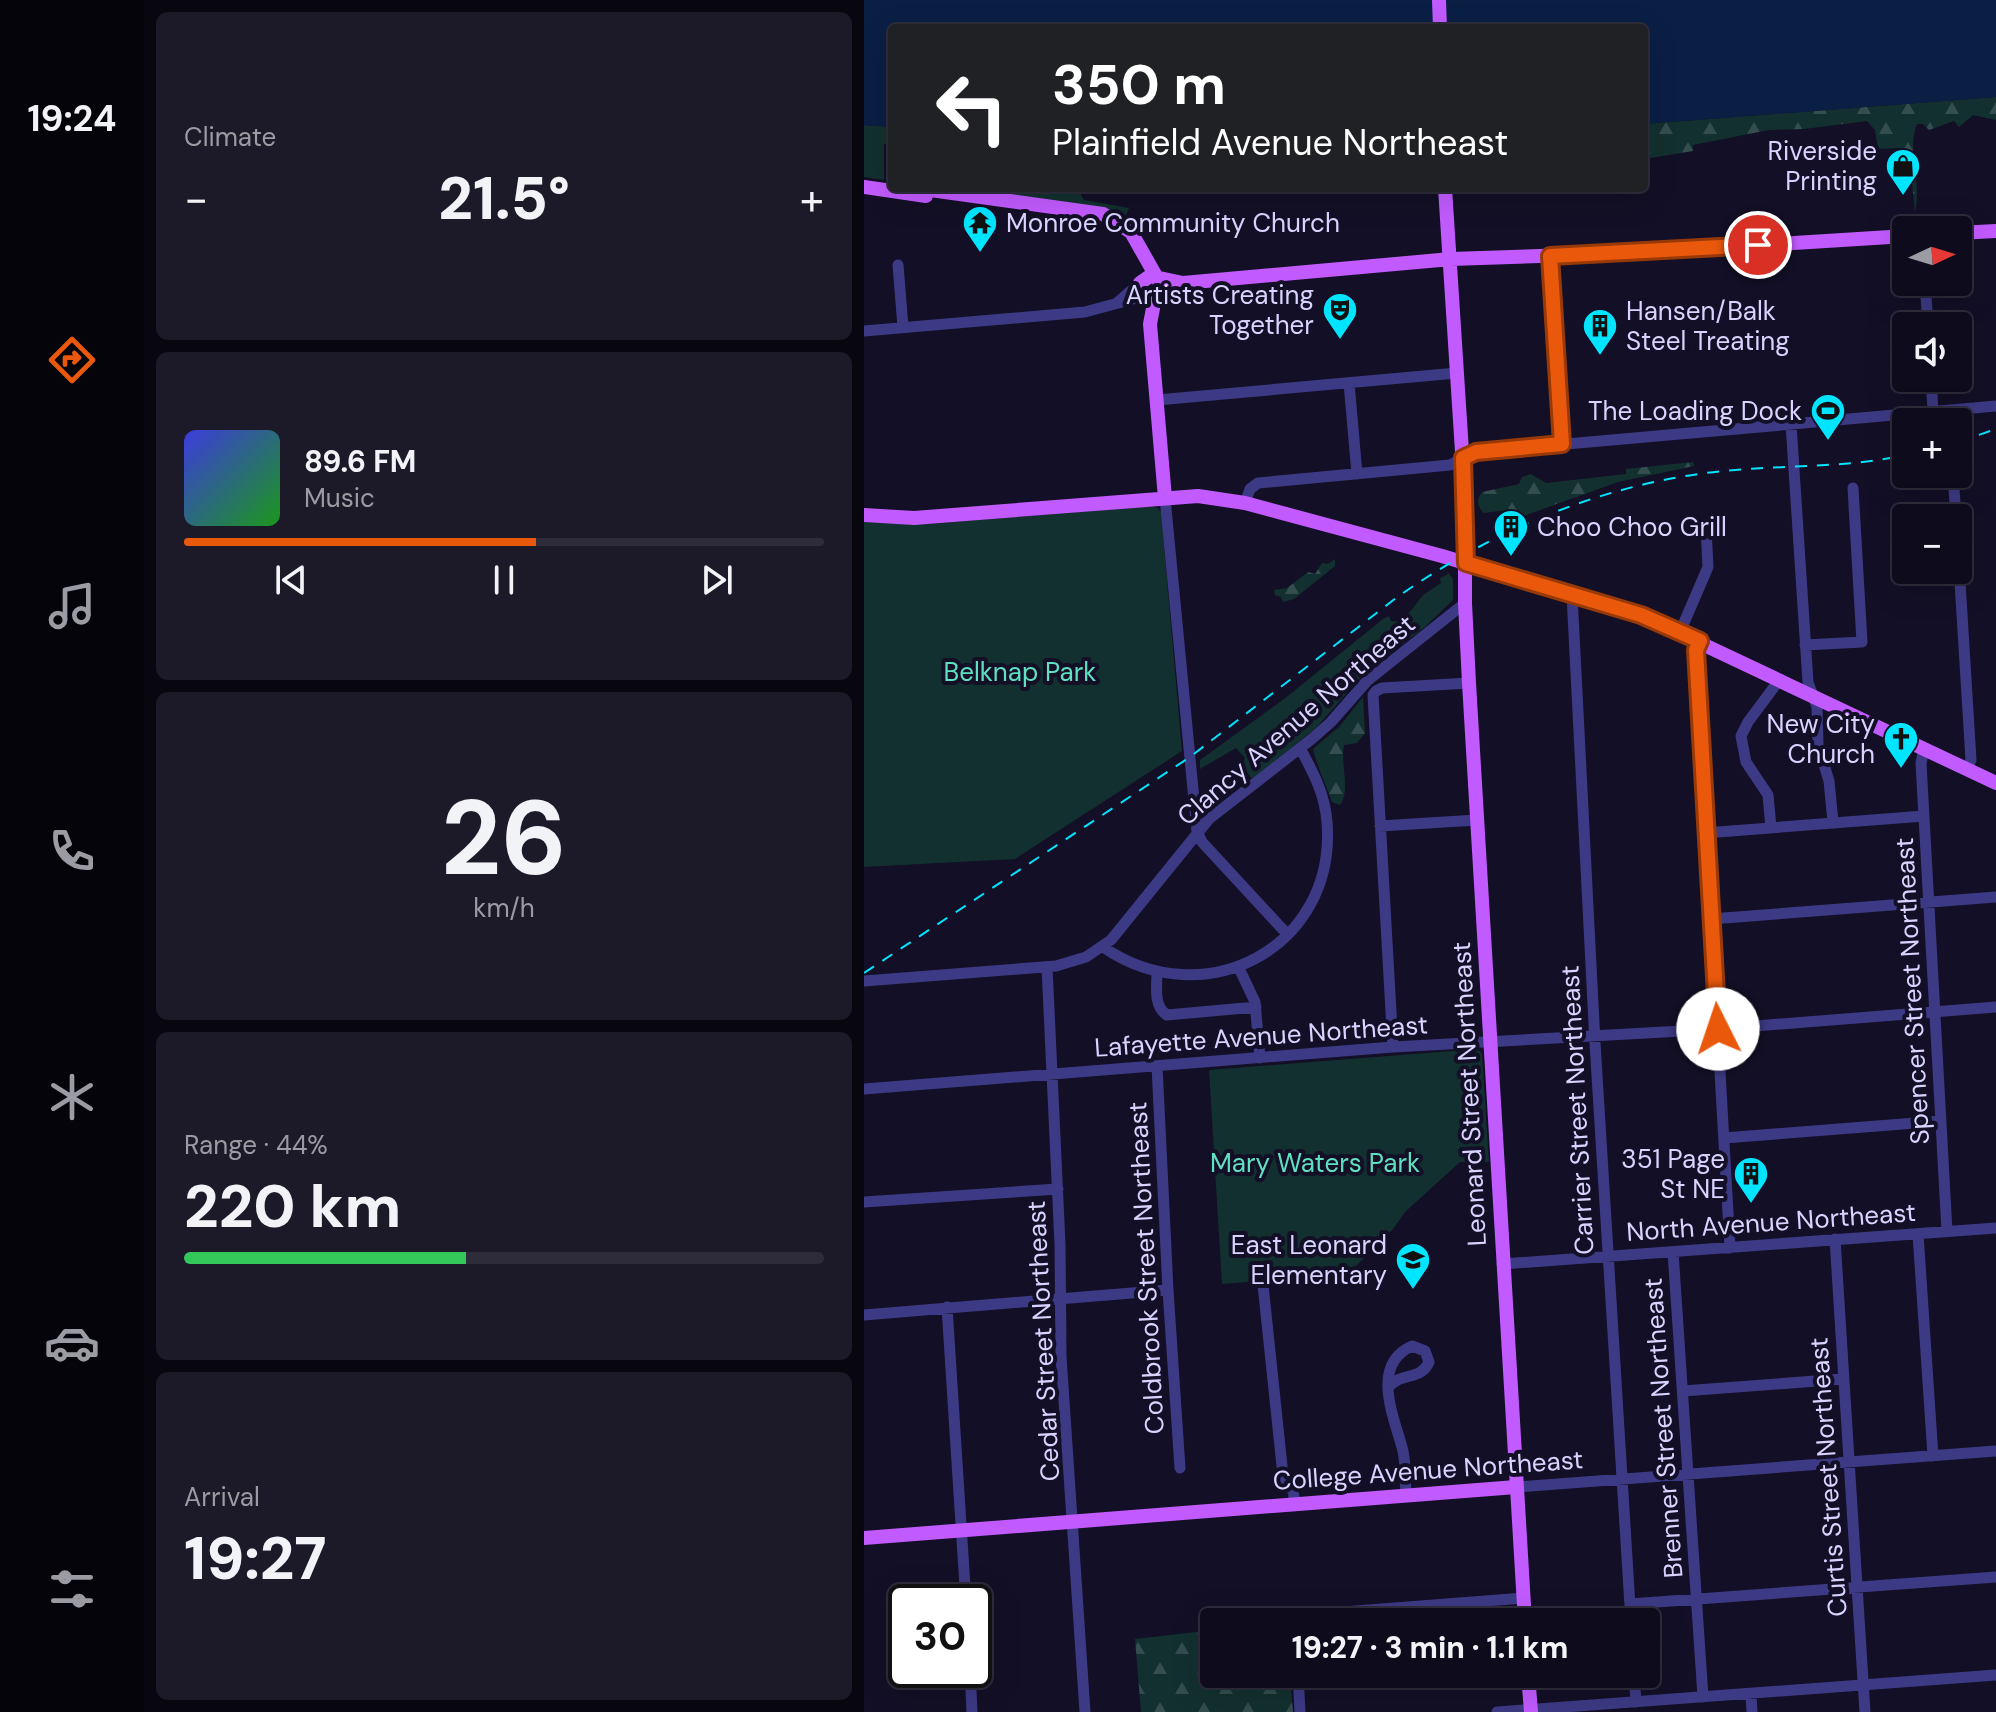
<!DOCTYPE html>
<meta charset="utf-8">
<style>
:root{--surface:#0e0b1c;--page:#1c1929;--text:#f1f3f6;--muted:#9b9ba3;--line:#2e2b3b;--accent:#ea580c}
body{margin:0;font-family:"DM Sans",sans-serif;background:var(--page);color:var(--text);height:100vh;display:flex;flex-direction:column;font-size:30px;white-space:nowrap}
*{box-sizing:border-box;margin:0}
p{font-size:26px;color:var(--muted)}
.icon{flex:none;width:44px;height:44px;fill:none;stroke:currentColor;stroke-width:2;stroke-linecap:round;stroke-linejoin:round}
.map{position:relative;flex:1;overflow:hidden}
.sheet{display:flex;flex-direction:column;gap:12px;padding:12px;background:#08060f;width:720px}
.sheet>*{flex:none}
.banner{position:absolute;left:24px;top:24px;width:760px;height:168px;border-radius:8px;box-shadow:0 8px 32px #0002,0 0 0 2px var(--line);background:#202124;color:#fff;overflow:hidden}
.needle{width:52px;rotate:86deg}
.controls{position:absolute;left:1028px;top:216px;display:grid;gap:16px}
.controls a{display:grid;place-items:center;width:80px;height:80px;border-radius:8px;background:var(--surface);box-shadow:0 8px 32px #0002,0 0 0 2px var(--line);font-size:40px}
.speed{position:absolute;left:24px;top:1584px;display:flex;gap:16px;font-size:40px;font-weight:700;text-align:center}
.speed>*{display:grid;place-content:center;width:104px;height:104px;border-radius:50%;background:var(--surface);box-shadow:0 8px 32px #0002,0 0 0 2px var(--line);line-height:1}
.speed .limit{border:4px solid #111;border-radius:12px;background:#fff;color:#111}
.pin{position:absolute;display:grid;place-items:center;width:68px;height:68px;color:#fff;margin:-34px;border:4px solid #fff;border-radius:50%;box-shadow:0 2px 8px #0007}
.me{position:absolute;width:88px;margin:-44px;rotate:356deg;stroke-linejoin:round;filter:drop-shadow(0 0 6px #0008)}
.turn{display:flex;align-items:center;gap:28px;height:168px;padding:0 32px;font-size:36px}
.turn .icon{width:104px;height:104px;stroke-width:2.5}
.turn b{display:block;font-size:56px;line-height:68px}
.big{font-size:60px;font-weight:800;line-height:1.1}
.sheet .tile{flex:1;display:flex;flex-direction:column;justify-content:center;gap:12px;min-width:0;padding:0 28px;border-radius:12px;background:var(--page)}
.sheet .dial{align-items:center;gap:0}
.dial b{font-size:104px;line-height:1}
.song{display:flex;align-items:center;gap:24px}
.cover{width:96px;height:96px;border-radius:12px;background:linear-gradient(135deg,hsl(240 70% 55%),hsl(120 70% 35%))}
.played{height:8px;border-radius:4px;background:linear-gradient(90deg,var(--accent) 55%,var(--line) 55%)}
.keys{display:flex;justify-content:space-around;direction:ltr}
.heat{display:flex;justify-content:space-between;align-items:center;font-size:44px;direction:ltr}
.charge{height:12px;border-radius:6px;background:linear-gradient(90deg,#34c759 44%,var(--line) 0)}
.trip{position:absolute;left:336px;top:1608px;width:460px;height:80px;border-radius:8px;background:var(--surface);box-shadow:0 8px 32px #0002,0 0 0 2px var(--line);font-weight:800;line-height:80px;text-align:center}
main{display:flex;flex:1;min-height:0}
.tab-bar{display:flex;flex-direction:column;width:144px;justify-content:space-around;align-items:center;background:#06040b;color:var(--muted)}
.tab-bar .icon{width:56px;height:56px}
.tab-bar .current{color:var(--accent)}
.tab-bar b{font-size:36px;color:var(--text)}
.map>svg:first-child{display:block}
.green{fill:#12302f}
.forest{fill:url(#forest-firs)}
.water{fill:#0a1f44}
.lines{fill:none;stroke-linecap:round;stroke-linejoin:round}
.minor{stroke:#3d3a85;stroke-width:11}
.major{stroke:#c25bff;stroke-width:14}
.rail{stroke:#00e5ff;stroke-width:2;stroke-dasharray:12 10;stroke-linecap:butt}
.route-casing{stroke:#983908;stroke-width:20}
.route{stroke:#ea580c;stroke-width:14}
.labels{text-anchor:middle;stroke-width:8;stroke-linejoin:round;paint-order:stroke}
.poi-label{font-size:26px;fill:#d9d4ff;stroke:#130f26;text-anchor:end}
.park-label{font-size:26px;fill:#5fe0c0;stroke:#130f26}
.street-label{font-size:26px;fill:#d9d4ff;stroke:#130f26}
</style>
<main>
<nav class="tab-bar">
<b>19:24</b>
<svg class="icon current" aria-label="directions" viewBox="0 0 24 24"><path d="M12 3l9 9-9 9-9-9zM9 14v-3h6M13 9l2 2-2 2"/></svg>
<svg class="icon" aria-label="music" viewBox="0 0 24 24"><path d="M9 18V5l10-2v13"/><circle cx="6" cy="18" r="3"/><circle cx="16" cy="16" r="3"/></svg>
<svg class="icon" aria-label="phone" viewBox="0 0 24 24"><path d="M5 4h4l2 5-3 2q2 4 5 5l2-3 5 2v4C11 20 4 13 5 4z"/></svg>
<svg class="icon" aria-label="climate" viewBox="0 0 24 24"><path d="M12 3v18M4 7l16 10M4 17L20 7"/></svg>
<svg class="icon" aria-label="car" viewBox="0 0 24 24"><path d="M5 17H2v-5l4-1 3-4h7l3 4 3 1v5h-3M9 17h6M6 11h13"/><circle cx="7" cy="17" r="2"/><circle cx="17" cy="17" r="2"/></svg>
<svg class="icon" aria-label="filters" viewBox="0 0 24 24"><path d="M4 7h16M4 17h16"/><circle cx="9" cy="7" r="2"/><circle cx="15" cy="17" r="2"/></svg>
</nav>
<section class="sheet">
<div class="tile"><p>Climate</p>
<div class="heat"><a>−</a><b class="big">21.5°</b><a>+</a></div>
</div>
<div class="tile">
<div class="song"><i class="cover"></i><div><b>89.6 FM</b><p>Music</p></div></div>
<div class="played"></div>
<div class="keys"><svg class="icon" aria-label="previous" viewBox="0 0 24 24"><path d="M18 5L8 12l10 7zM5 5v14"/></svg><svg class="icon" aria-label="pause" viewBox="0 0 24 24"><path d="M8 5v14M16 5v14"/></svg><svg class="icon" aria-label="next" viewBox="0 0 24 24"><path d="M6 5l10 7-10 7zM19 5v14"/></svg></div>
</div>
<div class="tile dial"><b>26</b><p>km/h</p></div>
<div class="tile"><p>Range · 44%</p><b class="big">220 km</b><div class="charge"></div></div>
<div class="tile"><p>Arrival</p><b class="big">19:27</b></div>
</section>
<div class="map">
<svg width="1132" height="1712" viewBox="0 0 1132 1712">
<defs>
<pattern id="forest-firs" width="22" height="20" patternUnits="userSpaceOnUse" patternTransform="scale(2)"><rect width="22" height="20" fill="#12302f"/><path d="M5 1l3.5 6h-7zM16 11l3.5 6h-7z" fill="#344d4e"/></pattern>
</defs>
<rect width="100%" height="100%" fill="#130f26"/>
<path class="green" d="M0 125 28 127V144H20V180L0 177Z
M86 188H213L220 200 265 208 262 215Z
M285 506 294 508 297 512 318 751 151 859 0 867V522L65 524Z
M583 571 589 579V600L562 626 497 677 451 729 388 779 377 764 381 758 372 748 336 769V760L420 699 519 619 525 616 527 621 538 622 559 595 577 583 576 578 584 574Z
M614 1049 618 1054 625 1162H596L541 1212 529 1229 484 1274 358 1284 345 1070Z"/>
<path class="forest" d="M1132 97V120L1109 115 1095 127 1090 121 1065 130 1059 124H1053C1042 150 1058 182 1051 212L1045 152H1039L1035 148 1014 149 1011 130 1003 121 940 129 905 130 829 145V151L780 159V124Z
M829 462 830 466 754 482 651 519 642 510 620 513C613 506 612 500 618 492L655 484 658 477 667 474 682 483 762 474V469Z
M471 559V566L430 599 419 602 417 597 411 595 410 590 423 588 444 572 451 574 458 563 464 564Z
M499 697 501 733 493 743 480 745C476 763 487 790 476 805L468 802C462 785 453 766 449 749L476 726Z
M350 1630V1674H426L429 1712H277L271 1639Z"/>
<path class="water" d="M0 0H1132V97L780 124V28H28V127L0 125Z"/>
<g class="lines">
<path class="minor" d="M686 256 698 444
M34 265 39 327
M1061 282 1064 326
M253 303 276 283
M0 331 221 312 280 296
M1067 378 1069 411
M485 383 493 474
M293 400 593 373
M927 424 944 682 953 707 954 745 965 781 969 822
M1089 474 1092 518
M301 498 333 831 338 842 423 934
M381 503 386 489 394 483 586 465 612 452 1132 406
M1094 550 1107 760 1103 769
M708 595 731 1043 767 1622
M816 632 844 567 842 528
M836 641 832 650 866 1248
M941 645 998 642 989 488
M1060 749 1057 763 1083 1231
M516 826 613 820
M907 828 904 795 882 762 877 736 884 722 916 679
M841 833 1060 816
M847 919 1132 897
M239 947C341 1017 473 947 463 822 461 794 449 772 436 748
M183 967 196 1244 197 1356 221 1712
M375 968 391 1002 396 1058
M293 971C293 986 289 1006 303 1015L392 1007
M0 981 192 966 222 957 247 940 345 819 449 738 467 722 503 681 601 603
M529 1047 509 695 512 691 518 688 605 683
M293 1066 304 1290 316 1468
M0 1089 529 1047 854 1029 1132 1007
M860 1138 1077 1121
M0 1202 194 1189
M1054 1234 1069 1456
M971 1239 1001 1712
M809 1252 839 1697
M638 1264 1132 1228
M399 1285 420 1485 429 1490 431 1504
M83 1307 102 1602
M0 1315 304 1290
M524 1388C535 1372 557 1381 565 1362L561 1351 548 1346C505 1365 531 1419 539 1451 542 1465 541 1481 542 1496
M819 1391 979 1379
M652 1487 1132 1451
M766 1604 1132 1577
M442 1622 453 1614 660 1598
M106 1670 108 1712
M434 1674 436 1712
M770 1674 772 1702
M887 1694 888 1712
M633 1712 1132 1675"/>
<path class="major" d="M575 0 576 28
M0 187 62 196
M52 188 239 214 267 232 297 285 290 303 286 324 301 498
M581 188 601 498V603L605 683 661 1622
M1094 233 1132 231
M276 283 286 276 319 283 587 259 769 253 1042 236
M0 515 50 518 334 496 381 503 578 556 781 617 1132 783
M0 1538 652 1487
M664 1674 667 1712"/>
<path class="rail" d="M1094 442 1132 429
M0 973 326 757 532 598C628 530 741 483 859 471 921 465 982 468 1042 455"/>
</g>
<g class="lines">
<defs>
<path id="route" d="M854 1029 832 650 836 641 777 615 602 563 599 458 612 452 698 444 686 256 894 245"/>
</defs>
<use href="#route" class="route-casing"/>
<use href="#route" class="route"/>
</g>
<defs>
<symbol id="shop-pin" viewBox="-11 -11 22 30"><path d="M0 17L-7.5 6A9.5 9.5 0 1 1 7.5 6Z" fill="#00e5ff" stroke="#130f26"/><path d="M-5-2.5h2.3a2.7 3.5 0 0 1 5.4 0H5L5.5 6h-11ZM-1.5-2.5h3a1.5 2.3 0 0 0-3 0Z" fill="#111"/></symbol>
<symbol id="temple-pin" viewBox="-11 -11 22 30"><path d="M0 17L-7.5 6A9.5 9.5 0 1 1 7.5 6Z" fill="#00e5ff" stroke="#130f26"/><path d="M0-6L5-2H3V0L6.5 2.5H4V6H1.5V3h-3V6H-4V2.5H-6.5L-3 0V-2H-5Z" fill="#111"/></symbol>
<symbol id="theatre-pin" viewBox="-11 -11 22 30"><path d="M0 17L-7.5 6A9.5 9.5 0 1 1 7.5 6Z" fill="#00e5ff" stroke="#130f26"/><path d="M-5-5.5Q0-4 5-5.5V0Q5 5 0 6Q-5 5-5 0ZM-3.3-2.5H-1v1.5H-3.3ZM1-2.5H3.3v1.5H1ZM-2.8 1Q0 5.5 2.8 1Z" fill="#111"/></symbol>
<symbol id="building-pin" viewBox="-11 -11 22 30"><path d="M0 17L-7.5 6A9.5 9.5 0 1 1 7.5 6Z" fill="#00e5ff" stroke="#130f26"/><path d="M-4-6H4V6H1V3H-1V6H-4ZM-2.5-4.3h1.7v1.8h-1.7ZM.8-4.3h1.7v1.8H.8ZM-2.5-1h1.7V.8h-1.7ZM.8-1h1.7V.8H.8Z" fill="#111"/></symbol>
<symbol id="stadium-pin" viewBox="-11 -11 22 30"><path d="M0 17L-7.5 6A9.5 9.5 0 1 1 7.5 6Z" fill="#00e5ff" stroke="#130f26"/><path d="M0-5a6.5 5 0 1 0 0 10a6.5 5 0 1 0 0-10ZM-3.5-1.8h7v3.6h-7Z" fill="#111"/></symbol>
<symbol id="church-pin" viewBox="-11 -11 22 30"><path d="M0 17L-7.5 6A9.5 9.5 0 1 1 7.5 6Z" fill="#00e5ff" stroke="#130f26"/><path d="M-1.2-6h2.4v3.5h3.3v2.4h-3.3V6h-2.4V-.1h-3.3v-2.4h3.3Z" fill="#111"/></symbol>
<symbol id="school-pin" viewBox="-11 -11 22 30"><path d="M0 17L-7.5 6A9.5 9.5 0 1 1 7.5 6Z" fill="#00e5ff" stroke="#130f26"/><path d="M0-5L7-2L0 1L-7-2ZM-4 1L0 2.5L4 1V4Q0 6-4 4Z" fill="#111"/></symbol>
</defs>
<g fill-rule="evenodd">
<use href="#shop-pin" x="1019" y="146" width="40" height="54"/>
<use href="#temple-pin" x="96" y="203" width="40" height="54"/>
<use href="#theatre-pin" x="456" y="290" width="40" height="54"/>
<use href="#building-pin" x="716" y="306" width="40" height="54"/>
<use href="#stadium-pin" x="944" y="391" width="40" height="54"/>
<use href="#building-pin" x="627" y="507" width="40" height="54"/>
<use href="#church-pin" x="1017" y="719" width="40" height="54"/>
<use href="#building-pin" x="867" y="1154" width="40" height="54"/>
<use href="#school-pin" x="529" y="1240" width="40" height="54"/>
</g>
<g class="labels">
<g class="poi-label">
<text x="1013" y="160">Riverside<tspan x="1013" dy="30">Printing</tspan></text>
<text x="142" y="232" text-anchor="start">Monroe Community Church</text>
<text x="450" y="304">Artists Creating<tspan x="450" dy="30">Together</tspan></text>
<text x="762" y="320" text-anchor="start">Hansen/Balk<tspan x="762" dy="30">Steel Treating</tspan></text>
<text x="938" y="420">The Loading Dock</text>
<text x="673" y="536" text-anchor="start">Choo Choo Grill</text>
<text x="1011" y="733">New City<tspan x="1011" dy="30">Church</tspan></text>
<text x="861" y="1168">351 Page<tspan x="861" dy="30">St NE</tspan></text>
<text x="523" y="1254">East Leonard<tspan x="523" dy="30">Elementary</tspan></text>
</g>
<g class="park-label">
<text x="156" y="681">Belknap Park</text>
<text x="451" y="1172">Mary Waters Park</text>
</g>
<g class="street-label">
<text transform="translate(432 720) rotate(-41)" y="9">Clancy Avenue Northeast</text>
<text transform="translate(1048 991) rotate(-93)" y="9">Spencer Street Northeast</text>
<text transform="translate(397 1036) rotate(-4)" y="9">Lafayette Avenue Northeast</text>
<text transform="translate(605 1094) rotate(-93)" y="9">Leonard Street Northeast</text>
<text transform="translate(713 1110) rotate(-93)" y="9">Carrier Street Northeast</text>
<text transform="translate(907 1222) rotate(-4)" y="9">North Avenue Northeast</text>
<text transform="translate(282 1268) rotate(-93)" y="9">Coldbrook Street Northeast</text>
<text transform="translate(179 1341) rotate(-93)" y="9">Cedar Street Northeast</text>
<text transform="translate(799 1428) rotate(-94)" y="9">Brenner Street Northeast</text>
<text transform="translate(564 1470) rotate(-4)" y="9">College Avenue Northeast</text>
<text transform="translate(964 1477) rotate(-94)" y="9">Curtis Street Northeast</text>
</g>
</g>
</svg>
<div class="controls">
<a><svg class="needle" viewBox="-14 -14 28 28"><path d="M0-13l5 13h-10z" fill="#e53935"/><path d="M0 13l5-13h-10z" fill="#9b9ba3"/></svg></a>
<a><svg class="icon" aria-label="sound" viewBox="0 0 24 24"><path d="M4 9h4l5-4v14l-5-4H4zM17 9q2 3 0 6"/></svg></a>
<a>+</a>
<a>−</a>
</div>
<div class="speed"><div class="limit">30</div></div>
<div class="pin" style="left:894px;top:245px;background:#d93025"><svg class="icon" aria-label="arrive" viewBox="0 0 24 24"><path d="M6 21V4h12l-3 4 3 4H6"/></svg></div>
<svg class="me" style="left:854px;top:1029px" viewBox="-20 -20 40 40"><circle r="19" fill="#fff"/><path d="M0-13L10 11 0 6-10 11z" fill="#ea580c"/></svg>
<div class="trip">19:27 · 3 min · 1.1 km</div>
<div class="banner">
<div class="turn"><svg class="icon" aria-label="left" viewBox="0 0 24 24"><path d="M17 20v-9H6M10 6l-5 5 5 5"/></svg><div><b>350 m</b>Plainfield Avenue Northeast</div></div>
</div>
</div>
</main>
